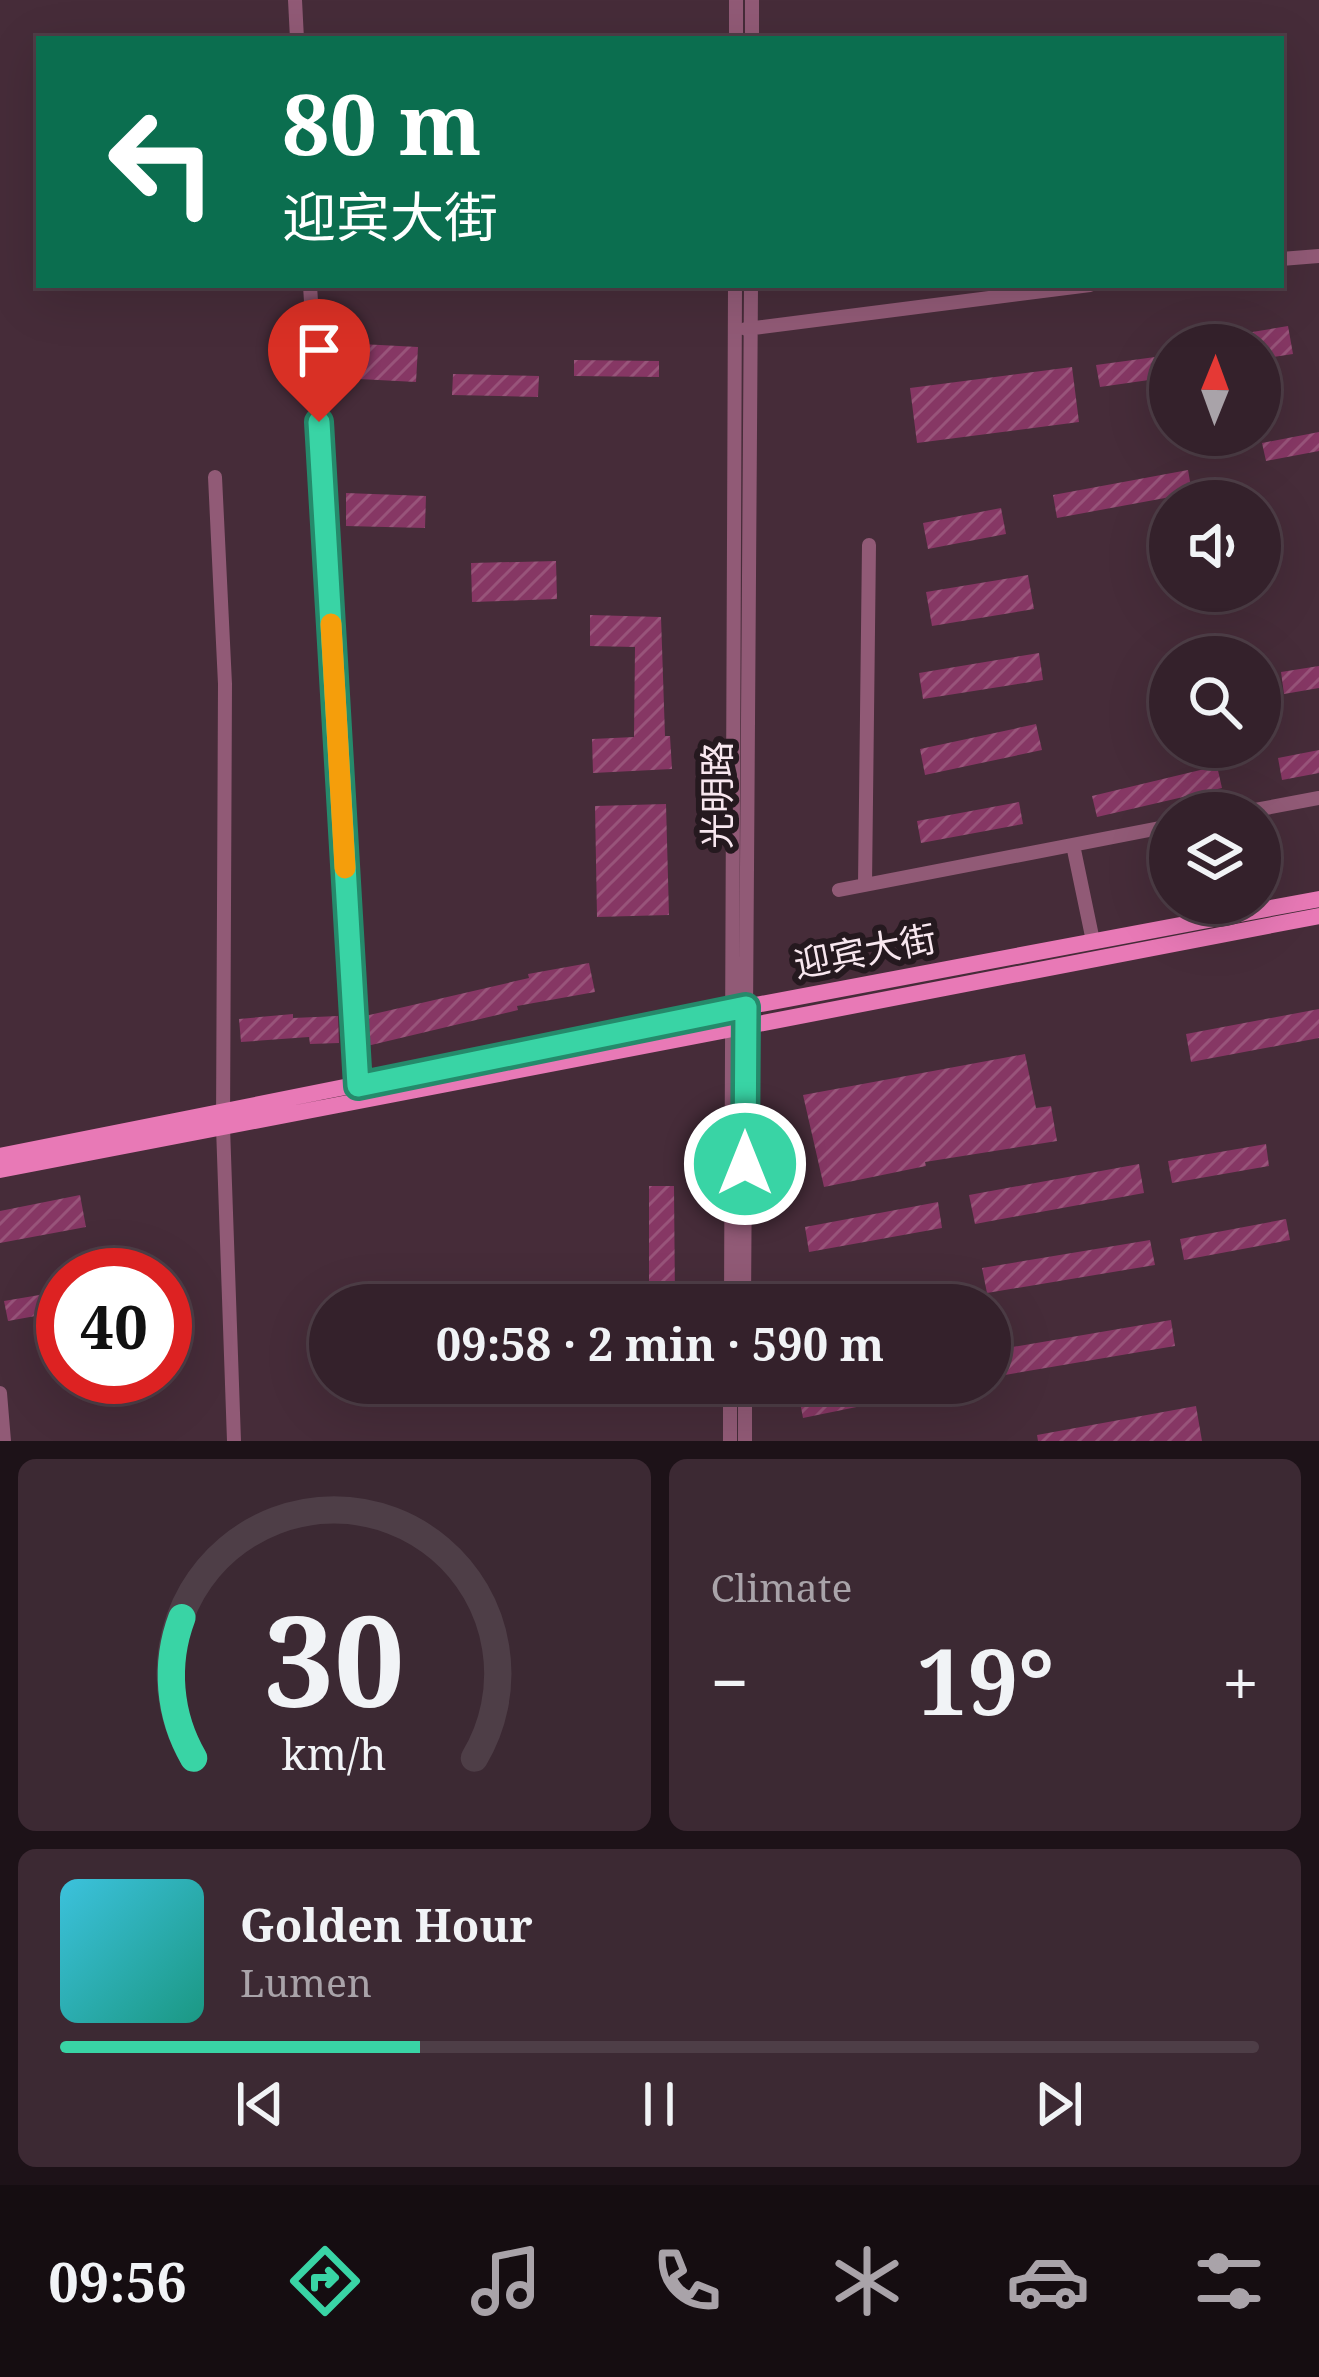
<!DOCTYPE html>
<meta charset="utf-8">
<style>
:root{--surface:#34212b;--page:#3c2933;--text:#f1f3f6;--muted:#a9a3a9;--line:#4e3e47;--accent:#39d4a5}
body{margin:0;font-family:"Noto Serif","Noto Sans SC",serif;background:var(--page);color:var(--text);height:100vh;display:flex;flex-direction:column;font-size:45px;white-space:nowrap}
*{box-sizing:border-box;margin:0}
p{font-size:39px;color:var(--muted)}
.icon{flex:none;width:66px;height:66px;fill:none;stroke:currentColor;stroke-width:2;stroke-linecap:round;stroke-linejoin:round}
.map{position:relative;height:1441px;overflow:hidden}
.sheet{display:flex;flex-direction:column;gap:18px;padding:18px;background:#1d1218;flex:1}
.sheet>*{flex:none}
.hud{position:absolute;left:36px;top:36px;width:1248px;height:252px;border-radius:0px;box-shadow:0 12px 48px #0002,0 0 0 3px var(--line);background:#0b6e4f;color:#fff;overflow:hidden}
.needle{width:78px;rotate:1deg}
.fabs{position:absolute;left:1149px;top:324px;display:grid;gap:24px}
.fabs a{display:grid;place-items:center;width:132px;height:132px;border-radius:50%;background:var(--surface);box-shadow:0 12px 48px #0002,0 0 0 3px var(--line);font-size:60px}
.speed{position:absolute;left:36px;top:1248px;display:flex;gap:24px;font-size:60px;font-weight:700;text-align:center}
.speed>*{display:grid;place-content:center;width:156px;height:156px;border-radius:50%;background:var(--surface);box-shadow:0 12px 48px #0002,0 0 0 3px var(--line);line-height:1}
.speed .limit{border:18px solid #d22;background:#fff;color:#111}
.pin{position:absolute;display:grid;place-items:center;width:102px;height:102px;color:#fff;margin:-123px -51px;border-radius:50% 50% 50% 0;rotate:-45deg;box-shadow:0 0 12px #0007}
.pin .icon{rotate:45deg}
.me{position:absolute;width:132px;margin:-66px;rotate:0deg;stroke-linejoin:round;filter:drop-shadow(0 0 9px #0008)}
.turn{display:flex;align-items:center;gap:42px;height:252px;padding:0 48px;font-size:54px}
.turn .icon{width:156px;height:156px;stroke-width:2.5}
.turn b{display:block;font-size:84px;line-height:102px}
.big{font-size:90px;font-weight:700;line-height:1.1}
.sheet .card{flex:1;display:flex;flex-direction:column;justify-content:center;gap:18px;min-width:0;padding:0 42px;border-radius:18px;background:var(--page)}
.sheet .dial{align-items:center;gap:0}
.dial svg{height:312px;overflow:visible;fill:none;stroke:var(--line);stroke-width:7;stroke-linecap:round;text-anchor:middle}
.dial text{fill:var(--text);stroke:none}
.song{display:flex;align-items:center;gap:36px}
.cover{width:144px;height:144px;border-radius:18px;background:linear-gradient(135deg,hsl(190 70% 55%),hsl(170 70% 35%))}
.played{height:12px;border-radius:6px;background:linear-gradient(90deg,var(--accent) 30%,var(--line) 30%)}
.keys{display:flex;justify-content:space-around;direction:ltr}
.heat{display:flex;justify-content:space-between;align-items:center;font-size:66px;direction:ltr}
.sheet .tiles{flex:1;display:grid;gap:18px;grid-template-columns:1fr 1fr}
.card:last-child{grid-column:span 2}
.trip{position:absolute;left:309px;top:1284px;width:702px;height:120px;border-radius:60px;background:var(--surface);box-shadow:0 12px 48px #0002,0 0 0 3px var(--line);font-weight:700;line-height:120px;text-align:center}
.dock{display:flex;height:192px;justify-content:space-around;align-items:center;background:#150d11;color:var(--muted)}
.dock .icon{width:84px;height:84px}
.dock .active{color:var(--accent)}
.dock b{font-size:54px;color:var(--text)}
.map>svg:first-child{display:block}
.building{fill:url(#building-hatch)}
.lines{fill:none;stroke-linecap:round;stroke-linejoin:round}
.minor{stroke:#915a76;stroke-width:14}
.major{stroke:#e879b6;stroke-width:16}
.route-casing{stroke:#258a6b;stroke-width:30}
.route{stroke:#39d4a5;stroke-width:21}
.slow{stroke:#f59e0b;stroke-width:21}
.labels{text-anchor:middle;stroke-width:12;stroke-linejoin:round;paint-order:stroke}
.street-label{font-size:36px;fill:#f8e7ef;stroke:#25191f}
</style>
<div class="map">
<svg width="1319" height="1441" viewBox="0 0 1319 1441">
<defs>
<pattern id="building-hatch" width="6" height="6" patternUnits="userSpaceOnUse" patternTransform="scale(3)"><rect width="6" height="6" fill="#863764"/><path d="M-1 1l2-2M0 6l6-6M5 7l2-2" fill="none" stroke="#98547a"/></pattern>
</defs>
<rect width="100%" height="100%" fill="#462c39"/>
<path class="building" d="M1288 326 1293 354 1260 359V345H1211L1210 339Z
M342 343 418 347 416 382 340 378Z
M1170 355V377L1100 387 1096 365Z
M574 360 659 361V377L574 376Z
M1072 367 1079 422 917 443 910 388Z
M453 374 539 376 538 397 452 395Z
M1319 432V451L1266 461 1262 443Z
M1188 470 1192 493 1057 518 1053 495Z
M346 493 426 496 425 528 346 526Z
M1001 508 1006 534 928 549 923 523Z
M556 561 557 599 472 602 471 563Z
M1028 575 1034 609 932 626 926 592Z
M590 615 661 617 665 736H670L672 769 593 773 592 739 634 737 635 647 590 646Z
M1039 653 1043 680 923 699 919 673Z
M1319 666V688L1284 694 1281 672Z
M1036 724 1042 750 925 775 920 749Z
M1319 750V773L1282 780 1278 758Z
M1217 766 1222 788 1097 817 1092 796Z
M1019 802 1023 824 921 843 917 821Z
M666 804 669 915 597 917 595 806Z
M589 963 595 992 517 1006 518 1010 367 1046 365 1016 529 978 528 974Z
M1319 1009V1038L1191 1062 1186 1034Z
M293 1014V1018L338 1016 339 1043 310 1044 309 1037 241 1042 239 1019Z
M1025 1054 1036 1108 1051 1106 1057 1141 925 1162 926 1166 824 1187 803 1095Z
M1266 1144 1269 1166 1172 1183 1168 1161Z
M1139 1164 1144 1193 975 1224 969 1195Z
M649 1186H674L675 1303H649Z
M80 1195 86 1227 0 1243V1211Z
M938 1202 942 1228 809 1252 805 1227Z
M1286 1219 1290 1240 1184 1260 1180 1239Z
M1150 1240 1155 1265 987 1293 982 1268Z
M943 1284 946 1305H853V1299Z
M63 1291V1311L8 1321 4 1301Z
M1171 1320 1175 1346 999 1376 995 1350Z
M812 1383H949V1388L803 1418 797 1386Z
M1196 1406 1202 1441H1038L1037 1435Z"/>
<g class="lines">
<path class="minor" d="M295 0 297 39
M736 39V0
M752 39V0
M1281 259 1319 256
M310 285 358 1086
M746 329 1090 285
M215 477 225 684 223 1127 234 1441
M1239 813 1319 798
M1073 845 1093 941
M865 885 869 545
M839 890 1170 826
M731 1305 735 285
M744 1305 751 285
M745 1383V1441
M0 1393 4 1441
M730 1441V1383"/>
<path class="major" d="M0 1156 745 1007 1319 899
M0 1170 1319 916"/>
</g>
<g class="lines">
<defs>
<path id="route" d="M319 422 358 1086 746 1007 745 1164"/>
</defs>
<use href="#route" class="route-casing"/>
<use href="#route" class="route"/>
<path class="slow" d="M331 624 345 868"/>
</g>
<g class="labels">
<g class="street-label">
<text transform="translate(717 795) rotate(-90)" y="13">光明路</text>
<text transform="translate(865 951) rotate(-11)" y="13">迎宾大街</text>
</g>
</g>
</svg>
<div class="fabs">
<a><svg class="needle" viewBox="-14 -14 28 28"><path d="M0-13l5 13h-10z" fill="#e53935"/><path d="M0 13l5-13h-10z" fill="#a9a3a9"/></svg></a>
<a><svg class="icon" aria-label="sound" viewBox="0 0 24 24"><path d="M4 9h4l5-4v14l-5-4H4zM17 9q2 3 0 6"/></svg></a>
<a><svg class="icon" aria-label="search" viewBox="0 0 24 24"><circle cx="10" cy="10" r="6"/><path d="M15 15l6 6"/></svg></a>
<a><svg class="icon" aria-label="layers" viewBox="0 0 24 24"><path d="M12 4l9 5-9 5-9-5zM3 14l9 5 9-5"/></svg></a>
</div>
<div class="speed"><div class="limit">40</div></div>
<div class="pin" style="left:319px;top:422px;background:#d93025"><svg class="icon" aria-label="arrive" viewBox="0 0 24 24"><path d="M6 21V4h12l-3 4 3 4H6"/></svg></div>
<svg class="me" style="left:745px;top:1164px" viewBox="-20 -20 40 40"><circle r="17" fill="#39d4a5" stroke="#fff" stroke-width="3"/><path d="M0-11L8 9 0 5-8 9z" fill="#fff"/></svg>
<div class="trip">09:58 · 2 min · 590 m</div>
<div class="hud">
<div class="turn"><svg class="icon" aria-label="left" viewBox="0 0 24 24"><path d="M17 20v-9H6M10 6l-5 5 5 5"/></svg><div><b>80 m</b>迎宾大街</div></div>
</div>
</div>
<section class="sheet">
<div class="tiles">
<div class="card dial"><svg viewBox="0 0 100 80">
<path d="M14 69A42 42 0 1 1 86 69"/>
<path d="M14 69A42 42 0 0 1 11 33" stroke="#39d4a5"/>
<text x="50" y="56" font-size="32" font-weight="700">30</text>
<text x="50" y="72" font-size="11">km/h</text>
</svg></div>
<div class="card"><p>Climate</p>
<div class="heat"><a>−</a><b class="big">19°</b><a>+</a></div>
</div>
<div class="card">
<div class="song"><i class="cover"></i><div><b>Golden Hour</b><p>Lumen</p></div></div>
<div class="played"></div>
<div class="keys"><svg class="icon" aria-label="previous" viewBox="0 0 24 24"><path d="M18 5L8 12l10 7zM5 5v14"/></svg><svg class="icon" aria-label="pause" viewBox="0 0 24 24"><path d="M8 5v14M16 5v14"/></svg><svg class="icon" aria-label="next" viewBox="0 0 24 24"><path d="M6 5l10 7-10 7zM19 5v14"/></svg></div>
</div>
</div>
</section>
<nav class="dock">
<b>09:56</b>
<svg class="icon active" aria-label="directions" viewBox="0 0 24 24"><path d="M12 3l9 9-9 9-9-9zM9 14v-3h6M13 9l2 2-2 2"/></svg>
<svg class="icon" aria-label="music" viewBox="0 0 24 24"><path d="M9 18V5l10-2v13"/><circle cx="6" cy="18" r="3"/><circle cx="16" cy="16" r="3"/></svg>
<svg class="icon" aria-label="phone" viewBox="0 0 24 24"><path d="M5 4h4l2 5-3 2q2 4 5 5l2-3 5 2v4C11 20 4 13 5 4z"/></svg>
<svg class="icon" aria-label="climate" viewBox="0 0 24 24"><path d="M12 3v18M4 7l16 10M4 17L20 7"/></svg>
<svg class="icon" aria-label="car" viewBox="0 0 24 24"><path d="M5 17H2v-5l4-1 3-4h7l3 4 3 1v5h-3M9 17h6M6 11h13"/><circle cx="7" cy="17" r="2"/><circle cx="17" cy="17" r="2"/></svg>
<svg class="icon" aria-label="filters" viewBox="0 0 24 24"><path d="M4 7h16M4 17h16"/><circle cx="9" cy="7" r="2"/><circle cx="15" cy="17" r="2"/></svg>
</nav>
